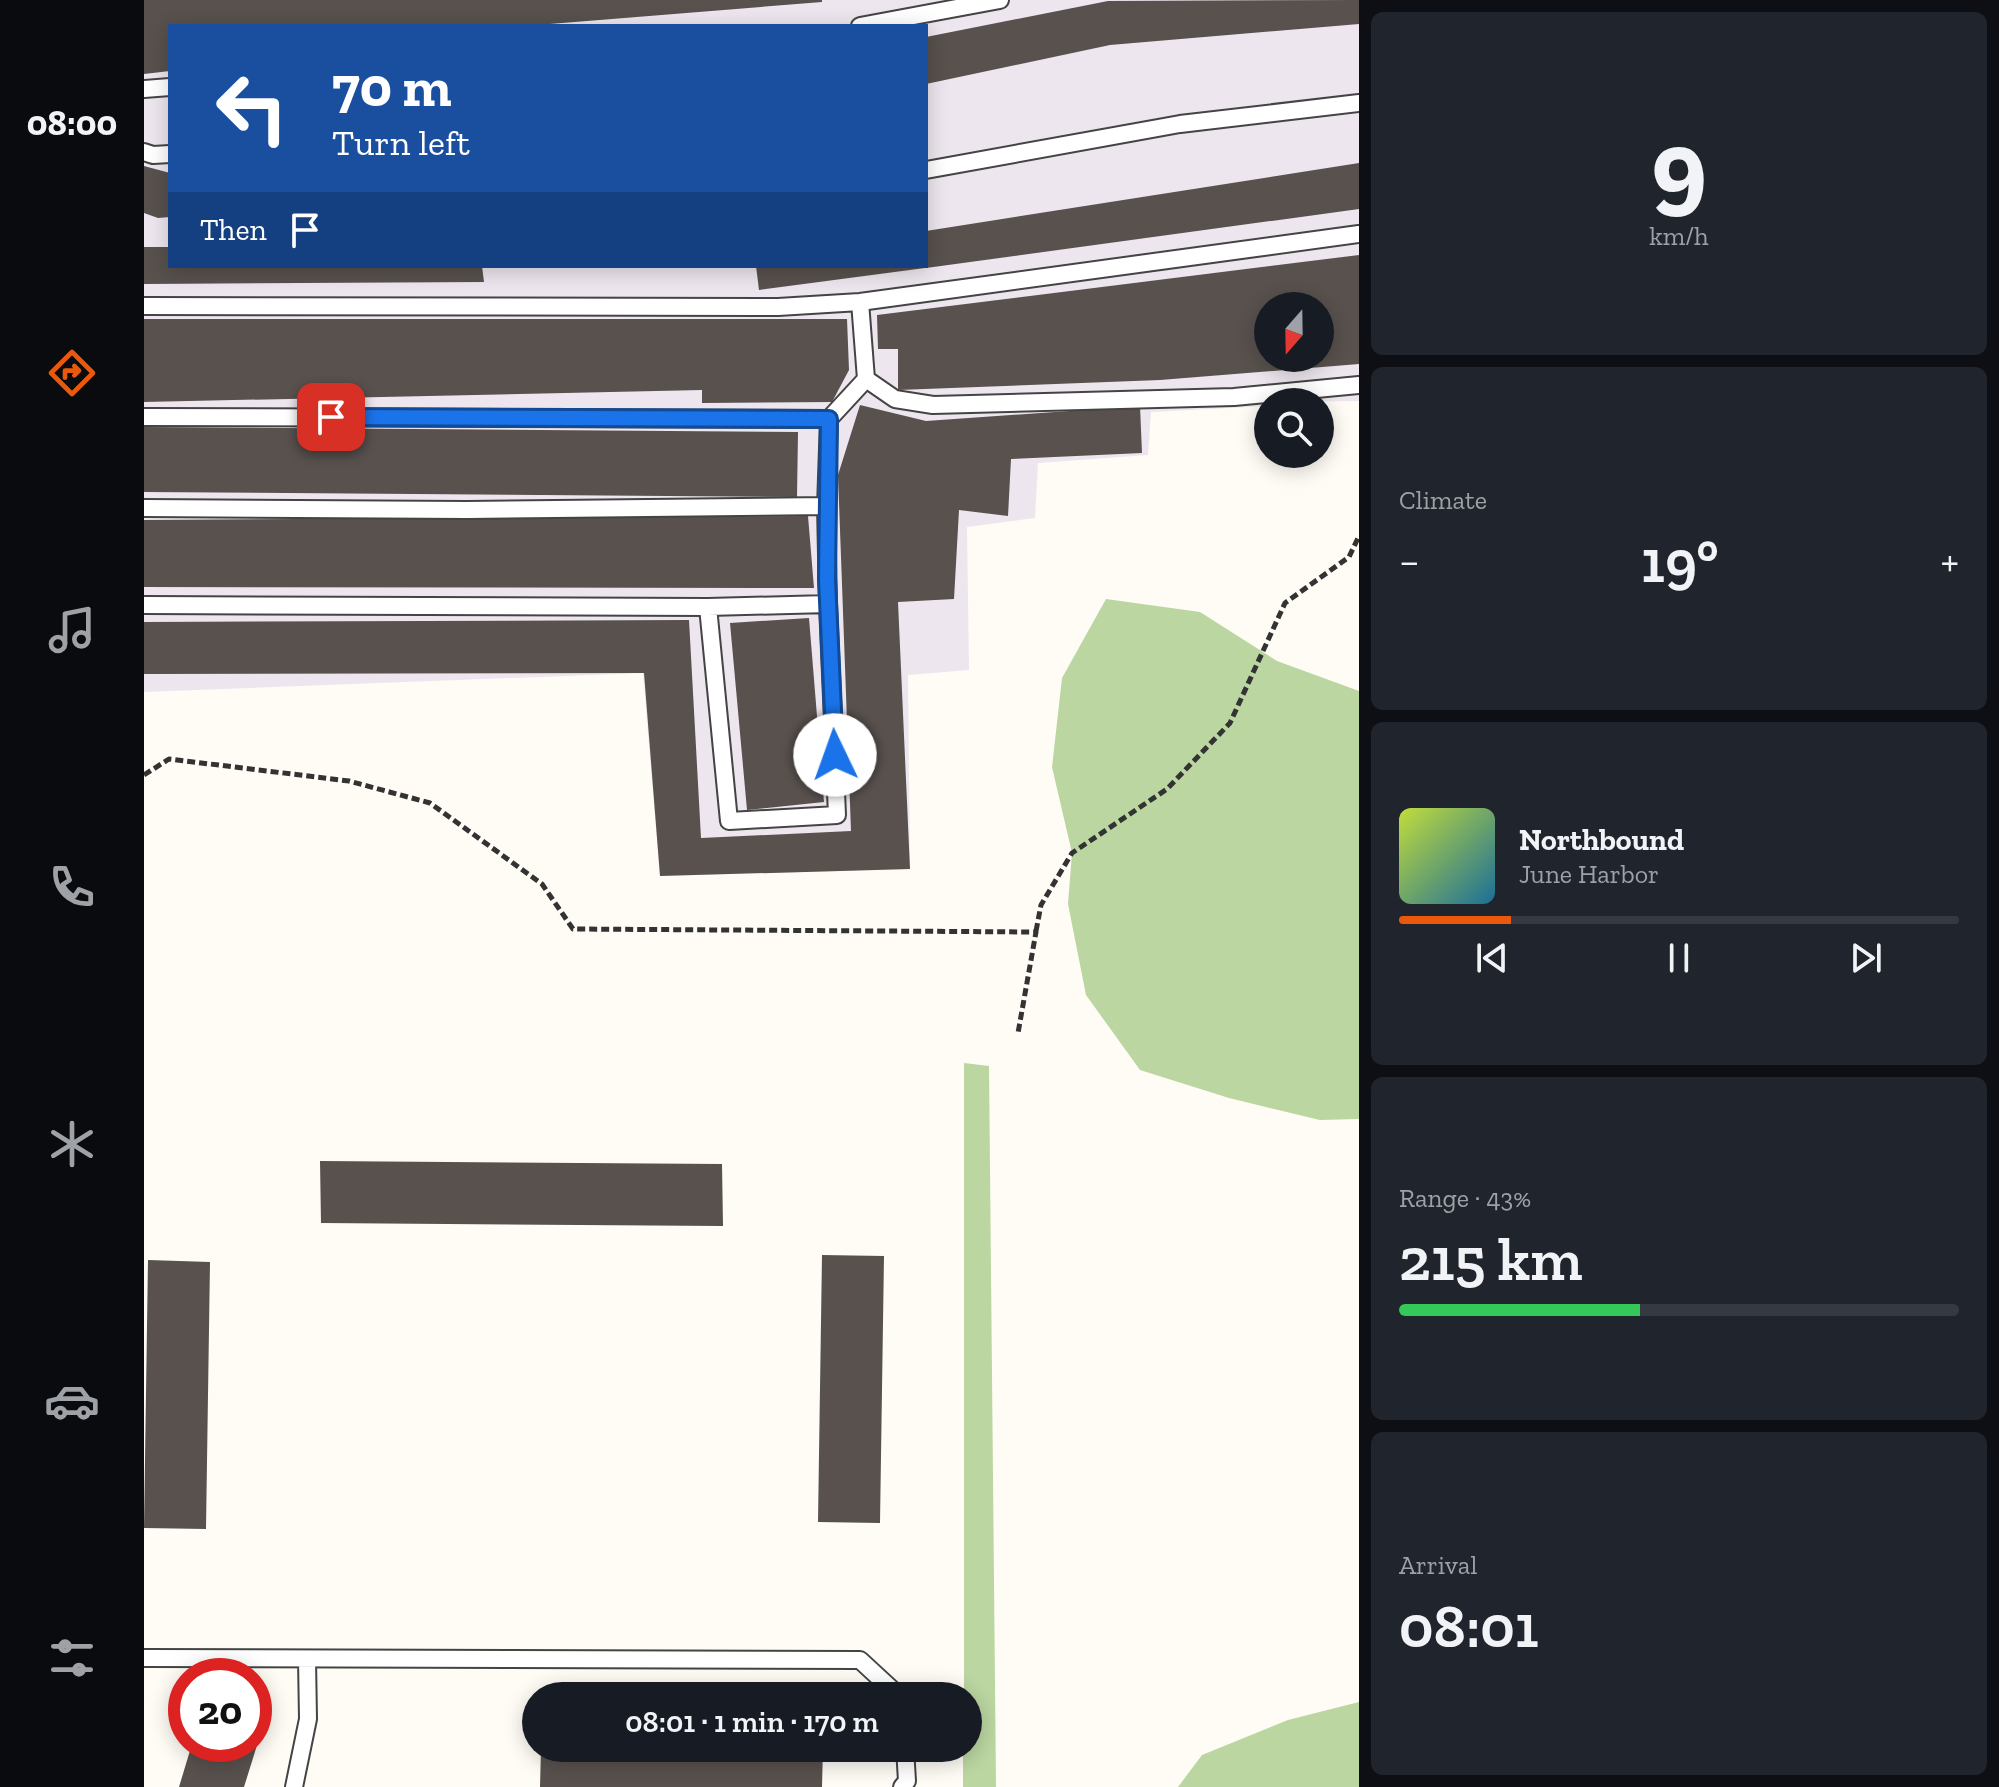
<!DOCTYPE html>
<meta charset="utf-8">
<style>
:root{--surface:#171b24;--page:#20242c;--text:#f1f3f6;--muted:#9ea1a6;--line:#363941;--accent:#ea580c}
body{margin:0;font-family:"Zilla Slab",serif;background:var(--page);color:var(--text);height:100vh;display:flex;flex-direction:column;font-size:30px;white-space:nowrap}
*{box-sizing:border-box;margin:0}
p{font-size:26px;color:var(--muted)}
.icon{flex:none;width:44px;height:44px;fill:none;stroke:currentColor;stroke-width:2;stroke-linecap:round;stroke-linejoin:round}
.map{position:relative;flex:1;overflow:hidden}
.sheet{display:flex;flex-direction:column;gap:12px;padding:12px;background:#0d0f14;width:640px}
.sheet>*{flex:none}
.hud{position:absolute;left:24px;top:24px;width:760px;height:244px;border-radius:0px;box-shadow:0 4px 20px #0003;background:#1a4fa0;color:#fff;overflow:hidden}
.needle{width:52px;rotate:200deg}
.buttons{position:absolute;left:1110px;top:292px;display:grid;gap:16px}
.buttons a{display:grid;place-items:center;width:80px;height:80px;border-radius:50%;background:var(--surface);box-shadow:0 4px 20px #0003;font-size:40px}
.speed{position:absolute;left:24px;top:1658px;display:flex;gap:16px;font-size:40px;font-weight:700;text-align:center}
.speed>*{display:grid;place-content:center;width:104px;height:104px;border-radius:50%;background:var(--surface);box-shadow:0 4px 20px #0003;line-height:1}
.speed .limit{border:12px solid #d22;background:#fff;color:#111}
.pin{position:absolute;display:grid;place-items:center;width:68px;height:68px;color:#fff;margin:-34px;border-radius:16px;box-shadow:0 4px 12px #0006}
.me{position:absolute;width:88px;margin:-44px;rotate:357deg;stroke-linejoin:round;filter:drop-shadow(0 0 6px #0008)}
.turn{display:flex;align-items:center;gap:28px;height:168px;padding:0 32px;font-size:36px}
.turn .icon{width:104px;height:104px;stroke-width:2.5}
.turn b{display:block;font-size:56px;line-height:68px}
.then{display:flex;align-items:center;height:76px;padding:0 32px;background:#0003;gap:16px;font-size:30px}
.big{font-size:60px;font-weight:600;line-height:1.1}
.sheet .tile{flex:1;display:flex;flex-direction:column;justify-content:center;gap:12px;min-width:0;padding:0 28px;border-radius:12px;background:var(--page)}
.sheet .dial{align-items:center;gap:0}
.dial b{font-size:104px;line-height:1}
.song{display:flex;align-items:center;gap:24px}
.cover{width:96px;height:96px;border-radius:12px;background:linear-gradient(135deg,hsl(70 70% 55%),hsl(200 70% 35%))}
.played{height:8px;border-radius:4px;background:linear-gradient(90deg,var(--accent) 20%,var(--line) 20%)}
.keys{display:flex;justify-content:space-around;direction:ltr}
.heat{display:flex;justify-content:space-between;align-items:center;font-size:44px;direction:ltr}
.charge{height:12px;border-radius:6px;background:linear-gradient(90deg,#34c759 43%,var(--line) 0)}
.trip{position:absolute;left:378px;top:1682px;width:460px;height:80px;border-radius:40px;background:var(--surface);box-shadow:0 4px 20px #0003;font-weight:600;line-height:80px;text-align:center}
main{display:flex;flex:1;min-height:0}
.dock{display:flex;flex-direction:column;width:144px;justify-content:space-around;align-items:center;background:#090b0e;color:var(--muted)}
.dock .icon{width:56px;height:56px}
.dock .current{color:var(--accent)}
.dock b{font-size:36px;color:var(--text)}
.map>svg:first-child{display:block}
.industrial{fill:#ede6ee;fill-rule:evenodd}
.forest{fill:#bbd6a1}
.building{fill:#58514e;fill-rule:evenodd}
.lines{fill:none;stroke-linecap:round;stroke-linejoin:round}
.lane-casing{stroke:#444;stroke-width:20}
.path{stroke:#333;stroke-width:5;stroke-dasharray:8 4;stroke-linecap:butt}
.lane{stroke:#fff;stroke-width:16}
.route-casing{stroke:#114b97;stroke-width:20}
.route{stroke:#1a73e8;stroke-width:14}
</style>
<main>
<nav class="dock">
<b>08:00</b>
<svg class="icon current" aria-label="directions" viewBox="0 0 24 24"><path d="M12 3l9 9-9 9-9-9zM9 14v-3h6M13 9l2 2-2 2"/></svg>
<svg class="icon" aria-label="music" viewBox="0 0 24 24"><path d="M9 18V5l10-2v13"/><circle cx="6" cy="18" r="3"/><circle cx="16" cy="16" r="3"/></svg>
<svg class="icon" aria-label="phone" viewBox="0 0 24 24"><path d="M5 4h4l2 5-3 2q2 4 5 5l2-3 5 2v4C11 20 4 13 5 4z"/></svg>
<svg class="icon" aria-label="climate" viewBox="0 0 24 24"><path d="M12 3v18M4 7l16 10M4 17L20 7"/></svg>
<svg class="icon" aria-label="car" viewBox="0 0 24 24"><path d="M5 17H2v-5l4-1 3-4h7l3 4 3 1v5h-3M9 17h6M6 11h13"/><circle cx="7" cy="17" r="2"/><circle cx="17" cy="17" r="2"/></svg>
<svg class="icon" aria-label="filters" viewBox="0 0 24 24"><path d="M4 7h16M4 17h16"/><circle cx="9" cy="7" r="2"/><circle cx="15" cy="17" r="2"/></svg>
</nav>
<div class="map">
<svg width="1215" height="1787" viewBox="0 0 1215 1787">
<rect width="100%" height="100%" fill="#fefcf5"/>
<path class="industrial" d="M0 0H1215V401L1124 402V406L1007 412 1004 455 894 463 891 518 823 527 825 670 764 675 766 869 516 876 499 673 0 692ZM26 26H782V266H26ZM1124 306H1176V358H1124Z"/>
<path class="forest" d="M962 599 1056 612 1133 661 1215 691V1119L1176 1120 1085 1098 996 1070 942 995 924 904 928 853 908 767 918 678Z
M820 1063 845 1066 852 1787H819V1748H824V1696H820Z
M1215 1702V1787H1034L1058 1755 1144 1720Z"/>
<path class="building" d="M0 0H678V2L381 26H26V71L0 74Z
M1215 0V24L966 45 782 84V37L964 1Z
M1215 163V209L782 268V231Z
M0 166 26 173V217L14 218 0 213Z
M0 247H26V266H338L340 282 0 284Z
M1215 255V364L1016 380 754 390V349H734L733 315ZM1124 306H1176V358H1124Z
M612 266H781V268L615 290Z
M0 319H703L705 370 688 402 558 403V390L0 402Z
M716 405 782 421 996 406 998 453 867 459 864 516 815 510 810 599 754 602 766 869 516 876 500 673 0 674V622L545 620 557 838 707 831 694 475Z
M0 427 654 432 653 497 0 492Z
M664 516 670 588 0 587V520Z
M665 618 680 802 603 810 586 623Z
M176 1161 578 1164 579 1226 177 1223Z
M678 1255 740 1256 736 1523 674 1522Z
M4 1260 66 1262 62 1529 0 1528Z
M110 1740 114 1742 100 1787H35L48 1744H110Z
M397 1748H679L678 1787H396Z"/>
<g class="lines">
<defs>
<path id="lane" d="M716 26 856 0
M0 89 26 87
M0 152 9 155 26 154
M782 170 1036 124 1215 103
M0 306 634 307 716 302 1215 234
M722 379 751 399 789 405 1090 397 1215 385
M0 417 685 419 682 506 684 604 564 607 0 605
M685 419 722 379 716 302
M0 508 323 510 682 506
M564 607 585 821 693 815 684 604
M0 1658 716 1660 755 1696
M150 1787 164 1719 163 1659
M758 1787 763 1781 761 1748"/>
</defs>
<use href="#lane" class="lane-casing"/>
<path class="path" d="M0 775 25 759 205 781 286 803 398 884 429 929 892 932 874 1033
M892 931 897 905 928 853 1023 789 1086 723 1141 603 1205 557 1215 536"/>
<use href="#lane" class="lane"/>
</g>
<g class="lines">
<defs>
<path id="route" d="M187 417 685 419 683 579 691 755"/>
</defs>
<use href="#route" class="route-casing"/>
<use href="#route" class="route"/>
</g>
</svg>
<div class="buttons">
<a><svg class="needle" viewBox="-14 -14 28 28"><path d="M0-13l5 13h-10z" fill="#e53935"/><path d="M0 13l5-13h-10z" fill="#9ea1a6"/></svg></a>
<a><svg class="icon" aria-label="search" viewBox="0 0 24 24"><circle cx="10" cy="10" r="6"/><path d="M15 15l6 6"/></svg></a>
</div>
<div class="speed"><div class="limit">20</div></div>
<div class="pin" style="left:187px;top:417px;background:#d93025"><svg class="icon" aria-label="arrive" viewBox="0 0 24 24"><path d="M6 21V4h12l-3 4 3 4H6"/></svg></div>
<svg class="me" style="left:691px;top:755px" viewBox="-20 -20 40 40"><circle r="19" fill="#fff"/><path d="M0-13L10 11 0 6-10 11z" fill="#1a73e8"/></svg>
<div class="trip">08:01 · 1 min · 170 m</div>
<div class="hud">
<div class="turn"><svg class="icon" aria-label="left" viewBox="0 0 24 24"><path d="M17 20v-9H6M10 6l-5 5 5 5"/></svg><div><b>70 m</b>Turn left</div></div>
<div class="then">Then<svg class="icon" aria-label="arrive" viewBox="0 0 24 24"><path d="M6 21V4h12l-3 4 3 4H6"/></svg></div>
</div>
</div>
<section class="sheet">
<div class="tile dial"><b>9</b><p>km/h</p></div>
<div class="tile"><p>Climate</p>
<div class="heat"><a>−</a><b class="big">19°</b><a>+</a></div>
</div>
<div class="tile">
<div class="song"><i class="cover"></i><div><b>Northbound</b><p>June Harbor</p></div></div>
<div class="played"></div>
<div class="keys"><svg class="icon" aria-label="previous" viewBox="0 0 24 24"><path d="M18 5L8 12l10 7zM5 5v14"/></svg><svg class="icon" aria-label="pause" viewBox="0 0 24 24"><path d="M8 5v14M16 5v14"/></svg><svg class="icon" aria-label="next" viewBox="0 0 24 24"><path d="M6 5l10 7-10 7zM19 5v14"/></svg></div>
</div>
<div class="tile"><p>Range · 43%</p><b class="big">215 km</b><div class="charge"></div></div>
<div class="tile"><p>Arrival</p><b class="big">08:01</b></div>
</section>
</main>
